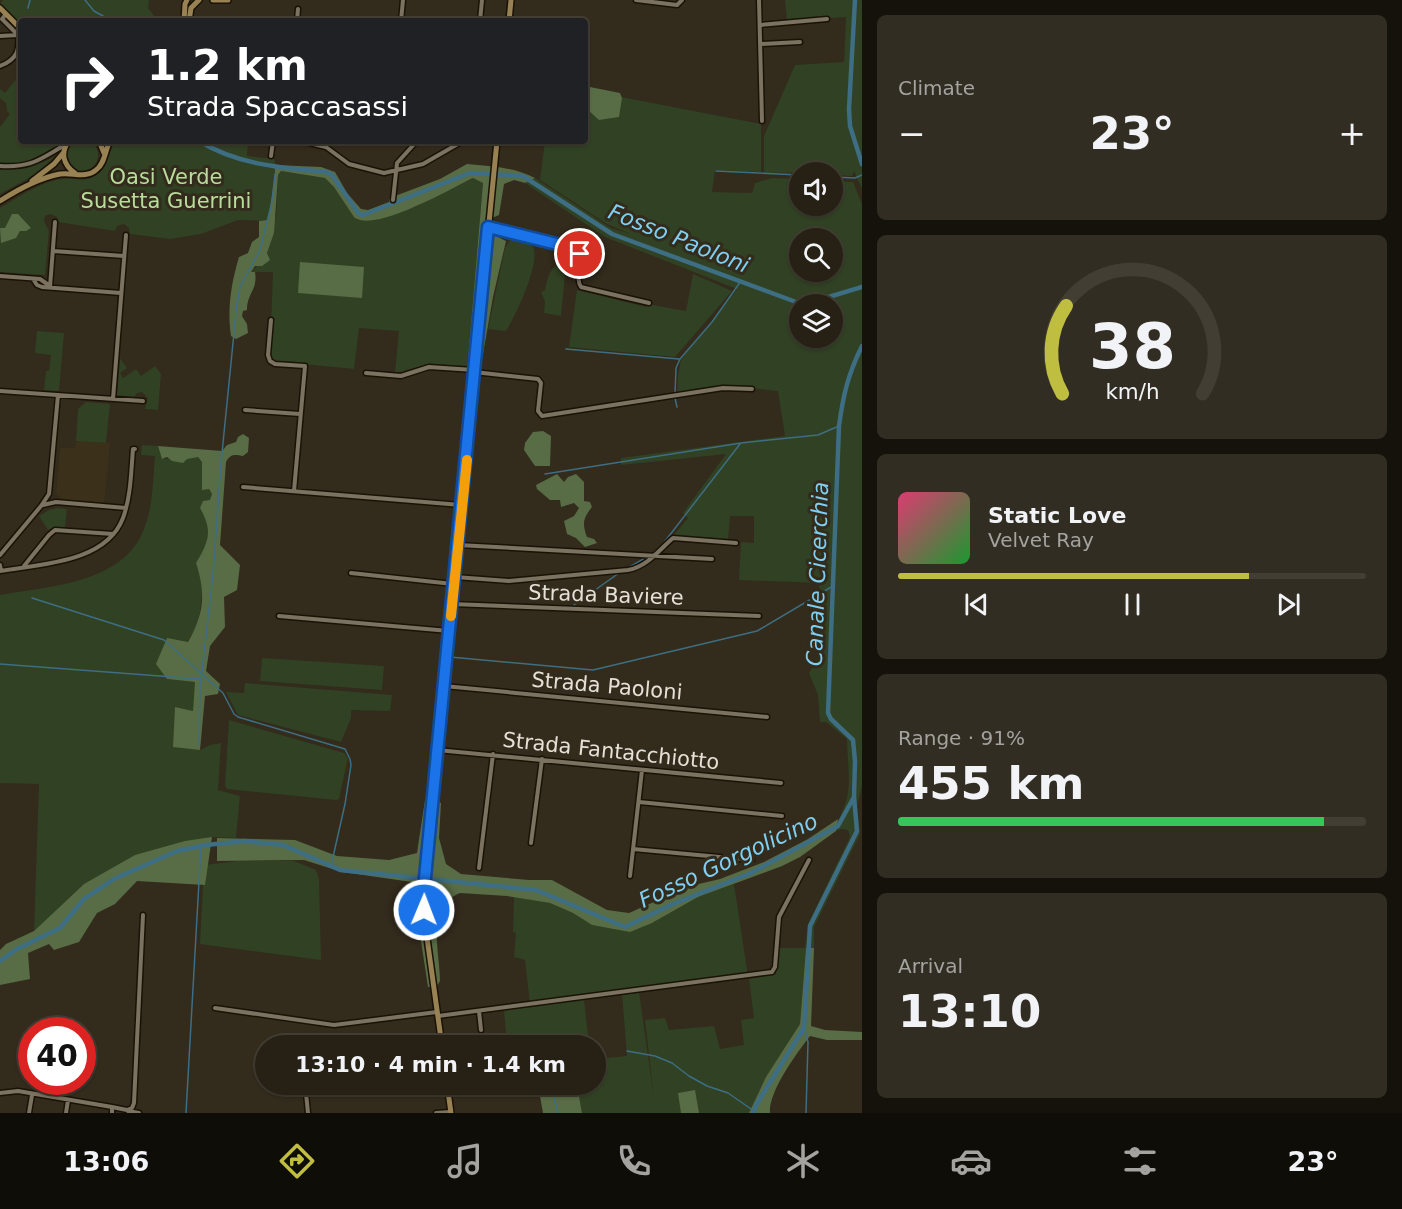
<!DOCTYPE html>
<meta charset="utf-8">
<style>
:root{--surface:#262015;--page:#322d22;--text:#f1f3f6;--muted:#a4a3a0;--line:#423e34;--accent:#c0be40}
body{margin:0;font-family:"DejaVu Sans",sans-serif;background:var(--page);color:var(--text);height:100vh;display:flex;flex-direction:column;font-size:22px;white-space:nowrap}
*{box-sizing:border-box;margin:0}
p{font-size:20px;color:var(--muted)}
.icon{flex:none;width:33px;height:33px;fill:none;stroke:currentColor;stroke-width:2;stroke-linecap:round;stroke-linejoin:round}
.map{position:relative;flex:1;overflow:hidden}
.side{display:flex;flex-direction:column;gap:15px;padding:15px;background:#15120c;width:540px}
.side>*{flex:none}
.top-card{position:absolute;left:18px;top:18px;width:570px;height:126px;border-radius:6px;box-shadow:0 2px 4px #0004,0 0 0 2px var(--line);background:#202124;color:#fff;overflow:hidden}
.buttons{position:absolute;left:789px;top:162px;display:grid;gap:12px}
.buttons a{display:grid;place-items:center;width:54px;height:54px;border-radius:50%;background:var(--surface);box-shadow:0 2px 4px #0004,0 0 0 2px var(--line);font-size:30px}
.speed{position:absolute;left:18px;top:1017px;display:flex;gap:12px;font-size:30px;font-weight:700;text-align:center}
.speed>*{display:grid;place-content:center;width:78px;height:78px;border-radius:50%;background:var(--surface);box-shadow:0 2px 4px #0004,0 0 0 2px var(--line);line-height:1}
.speed .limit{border:9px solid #d22;background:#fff;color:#111}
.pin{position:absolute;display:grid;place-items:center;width:51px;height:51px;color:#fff;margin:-26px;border:3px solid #fff;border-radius:50%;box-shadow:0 2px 6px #0007}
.me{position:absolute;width:66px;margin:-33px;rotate:1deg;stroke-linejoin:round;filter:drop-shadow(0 0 4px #0008)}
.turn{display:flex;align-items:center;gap:21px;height:126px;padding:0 30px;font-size:27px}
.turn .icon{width:78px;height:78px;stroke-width:2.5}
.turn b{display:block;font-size:42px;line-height:51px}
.big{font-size:45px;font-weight:700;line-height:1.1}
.side .widget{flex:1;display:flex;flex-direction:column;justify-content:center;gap:9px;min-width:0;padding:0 21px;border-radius:9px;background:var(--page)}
.side .dial{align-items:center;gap:0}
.dial svg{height:156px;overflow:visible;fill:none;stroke:var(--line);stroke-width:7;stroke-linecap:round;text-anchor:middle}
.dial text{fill:var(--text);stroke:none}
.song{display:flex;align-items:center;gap:18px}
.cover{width:72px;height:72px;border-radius:9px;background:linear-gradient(135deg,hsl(340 70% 55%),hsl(130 70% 35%))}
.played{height:6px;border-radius:3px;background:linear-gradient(90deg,var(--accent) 75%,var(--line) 75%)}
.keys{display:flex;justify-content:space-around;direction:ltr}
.heat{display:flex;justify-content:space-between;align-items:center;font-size:33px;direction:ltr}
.charge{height:9px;border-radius:4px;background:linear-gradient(90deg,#34c759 91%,var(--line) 0)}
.trip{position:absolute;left:255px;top:1035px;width:351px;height:60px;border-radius:30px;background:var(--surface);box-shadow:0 2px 4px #0004,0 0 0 2px var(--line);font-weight:700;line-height:60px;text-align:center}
.tab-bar{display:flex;height:96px;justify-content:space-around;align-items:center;background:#0f0d08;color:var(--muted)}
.tab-bar .icon{width:42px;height:42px}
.tab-bar .current{color:var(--accent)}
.tab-bar b{font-size:27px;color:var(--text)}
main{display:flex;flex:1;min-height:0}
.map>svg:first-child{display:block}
.built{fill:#3b301a}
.green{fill:#314123;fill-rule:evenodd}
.forest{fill:#586c46}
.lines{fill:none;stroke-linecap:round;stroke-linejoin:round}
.stream{stroke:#3d6e83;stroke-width:1.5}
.canal{stroke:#3d6e83;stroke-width:4.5}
.street-casing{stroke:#1a1305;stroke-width:7}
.secondary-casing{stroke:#1a1305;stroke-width:8}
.street{stroke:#7b7261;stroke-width:4}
.secondary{stroke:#988153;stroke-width:5}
.route-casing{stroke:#114b97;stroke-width:15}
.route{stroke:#1a73e8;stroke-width:10}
.slow{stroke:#f59e0b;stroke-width:10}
.labels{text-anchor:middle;stroke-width:6;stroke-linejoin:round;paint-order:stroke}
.park-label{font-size:21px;fill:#b9dc9d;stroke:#332b1c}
.street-label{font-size:21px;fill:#e6e1d7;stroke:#332b1c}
.water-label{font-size:22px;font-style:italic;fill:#7fcff2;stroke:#332b1c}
</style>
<main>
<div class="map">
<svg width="862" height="1113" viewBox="0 0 862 1113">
<rect width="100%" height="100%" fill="#332b1c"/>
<path class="built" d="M76 441 110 443 104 504 67 500 60 498 56 493 60 448H75Z"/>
<path class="green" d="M3 0H149L148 8 158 21H21V26L0 5Z
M785 0H862V189L854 171 852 176 833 175 832 172 764 173V136L795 65 844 62 846 17 787 21Z
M21 73V141H62C44 158 25 165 0 164V127L10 114 7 111 6 103 0 98V89L5 93Z
M585 90 761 124V172L715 170 712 192 752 193 755 183 772 178 799 179 800 206H832L833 181 853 182 862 204V786L857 806 860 834 814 927V948L806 949 800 1024 758 1093 752 1113H582L577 1085 596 1084V1059L627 1056 622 994 639 992 654 1098 645 1020 665 1018 669 1030 714 1026 720 1049 744 1045 741 1020 754 1018 749 979 776 974 778 948H805L808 924 850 837 848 830 841 829 836 831C838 818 844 810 847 798 851 778 847 759 847 739L826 722H820L818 695 809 673 820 655 822 597 818 583 739 580 741 542 754 543V516H730L728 540 673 536 688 518 683 513 726 454 621 465V458L785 436 778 391 724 385 677 394 678 375 681 360 737 289 605 237 525 183 535 178 611 228 631 234 607 224 540 180 545 141H585ZM800 238H832V272H800ZM800 304H832V338H800Z
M66 155a16 16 0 1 1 32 0a16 16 0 1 1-32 0Z
M116 141H248L247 156 274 159 276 167 268 221 238 220 201 234 170 239 130 234 129 228 124 224 117 226 115 231 58 222 57 217 50 214 45 216 44 221 49 231 45 275 0 272V208C17 198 43 180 63 179 76 178 88 183 99 173 109 165 108 151 116 141Z
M54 157 36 174 0 194V169C21 171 36 166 54 157Z
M281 171 325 178 334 187 358 220 415 207 473 178 483 183 468 359 473 357 472 367 427 364 396 373 395 372 399 331 359 328 354 369 273 361 270 355 273 272H251L267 256 268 248 274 233V219L276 217 278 175Z
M511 239C516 240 530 242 533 247 541 263 515 317 506 331L488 329 505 248Z
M561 262 566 264 561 316 544 313 545 301 541 292 545 290C548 277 549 269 561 262Z
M693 274 732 291 675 357 569 347 577 290 646 307 648 304 686 311Z
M37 331 64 333 59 391 44 390 46 371H49L51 355 35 353Z
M120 358 127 368 120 373 123 378 136 369 141 376 155 366 161 374 158 410 145 409 148 398 142 392 137 393 134 397 117 395Z
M86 402 110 404 106 443 76 441 78 409Z
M142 445 158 446 162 459 198 457 202 462V489H209L212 494 207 545 196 563 203 585 199 621 167 679 196 682 193 711 175 707 200 750 210 745 221 743 218 790 240 796 236 838 212 837 84 884 34 931 39 784 0 783V595C49 586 123 584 144 529 153 506 153 480 155 456L141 455Z
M57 508 67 509 65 527H54L48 530 39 516 49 510Z
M262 658 384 666 382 690 260 681Z
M245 683 392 695 390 711 351 710V718L341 742 238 715 226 692 244 693Z
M229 720 344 753 348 758 339 799 336 800 227 789 225 785Z
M239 861H294L316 870 319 879 321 960 200 944 204 865Z
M734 884 748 976 530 1004 525 960 514 957 516 933 513 932 514 897 550 903 573 913 592 925 610 928 652 923 698 897Z
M584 999 589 1045H507L504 1010Z"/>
<path class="forest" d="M585 86 620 93 622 98 619 117 599 120 588 110 590 99 585 96Z
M467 164C490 166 514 167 535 178L525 183 514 180 504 184 499 215 487 220 486 231 506 241 493 297 483 354 468 359 483 183 473 178C452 188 373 234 354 217L334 187 325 178 281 171 278 175 274 233 267 253 270 260 262 266H255L251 272H255C258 290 247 293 247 310L243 311 242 316 247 324 248 333 236 339 231 336C227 309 231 284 239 257L248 253 252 242 259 237V221L268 220 275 174V165L321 167 335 172 347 193 361 209 368 210 389 202V199H394L395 196 440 179Z
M12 214H18L31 228 26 231H20L16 238 1 243 0 228H5Z
M300 262 364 267 362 298 298 293Z
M543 431 551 436 550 466H535L524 450 525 443 533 432Z
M243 434 249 438 248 452 243 456C235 454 230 454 226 462L220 545 240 565 237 590 224 597 225 627 210 646 206 671 220 684 218 694 205 696 200 750 173 747 175 707 193 711 195 682 167 679 156 664 167 638 188 642C204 614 206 594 196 563 209 541 213 531 200 508L203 501 210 500 212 494 209 489 202 490V462L198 457 187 459 183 463 172 461 167 457 162 459 158 446 222 451 227 445 236 442 238 437Z
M557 474 564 482 568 477 576 474 584 482V501L590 502 592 507C583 518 582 524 587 537L594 539 597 543 585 547 576 538 567 534 564 521 574 516 579 508 574 503 561 507 560 500H550L537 489 536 485Z
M425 800 441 803 439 838 446 864 461 874 529 880H552L607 910 629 913 690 886 720 879 764 862 808 839 838 819 836 831 800 857 782 866 698 897 652 923 630 932 592 925 573 913 550 903 507 896 460 893C425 907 440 952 440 981L436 988 428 987 412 882 342 872 304 860 217 861V838L295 840 337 856 389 860 417 853Z
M212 837 205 885 137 881 115 904 97 913 79 942 54 950 49 944 28 953 30 979 0 985V950L6 944 34 931 84 884 135 855 185 841Z
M806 948H814L811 1026 825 1030 862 1032V1040H827L810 1036C797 1053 768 1092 770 1113H749L766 1077 800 1024Z
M538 1085H577L582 1113H543Z
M695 1090 699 1113H681L678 1093Z"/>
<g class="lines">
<path class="stream" d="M85 0 94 11 112 21
M28 8 30 0
M276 169V167
M716 171 800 175
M832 177 855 178 862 175
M566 349 679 359
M675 393 676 368 680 359 712 322 741 281
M675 398 677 407
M545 474 741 443 818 435 839 426
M659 549 740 444
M628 568 647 557
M32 598 164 640 223 693 234 714 238 717 345 749 350 759 351 765 345 804 331 866
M574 605 619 573
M450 657 593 670 757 631 833 586
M0 664 200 679
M199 745 200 688 213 575 221 463 237 303 240 287 260 250 272 202 275 174
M804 1028 808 1042 806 1113
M627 1051 655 1056 672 1063 689 1076 707 1086 728 1093 754 1111
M550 1084 558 1113
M186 1113 201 846"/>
<path class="canal" d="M855 0 849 109 850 126 862 164
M199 141C238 165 282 168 326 172L332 175 359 214 363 215 470 173 523 176 612 234 796 302 809 303 862 287
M0 961 17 949 60 928 84 899 114 879 177 851 206 845 245 841 283 845 340 870 536 890 625 927 673 904 751 873 838 826 854 797
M754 1113 756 1105 804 1028 810 926 857 831 854 797 855 761 853 740 831 719 828 713 839 426C843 396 848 374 862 346"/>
<defs>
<path id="street" d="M636 0 677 5 682 0
M759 0 762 121
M6 14 2 19 18 35 21 34
M297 21 298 9
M401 21 403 0
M480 21 482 0
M760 25 827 19
M0 36 18 35C20 51 16 60 0 66
M761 44 800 42
M301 141 326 147 349 164 384 173 423 164 463 141
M271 156 273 141
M0 166C32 168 40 159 65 145
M393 200 397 163 417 141
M488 227 574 249C589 259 573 275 581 287L649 303
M53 251 124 256
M0 276 40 279 50 286
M33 279 37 285 42 287 121 293
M50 287 55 222
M271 320 268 355 270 361 275 364 305 366 294 491
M474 372 538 379 541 383 538 411 542 416 723 388 752 389
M366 373 401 376 429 367 474 370
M0 391 143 401
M113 399 126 235
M245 410 300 414
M243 487 461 505
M43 505 56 502 126 508
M458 545 712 559
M0 555 41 506 49 494 58 395
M0 565 1 571
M24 566 49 535 55 530 113 534
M0 571C40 564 106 563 123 518 131 496 131 472 133 449H135
M351 573 453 584
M455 577 509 581 628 570C648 566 659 550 673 538L736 543
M452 604 759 616
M279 616 449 631
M444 686 767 717
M437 750 781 783
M639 802 782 816
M531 843 542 759
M633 849 752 860
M479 868 493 754
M630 876 642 770
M215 1008 334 1025 437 1012
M479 1011 481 1030
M438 1016 772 972 775 967 779 917 809 860
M0 1093 18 1091 112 1107V1113
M306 1093 308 1113
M112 1107 127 1110 132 1108 134 1103 143 915
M128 1111 139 1113
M29 1113 32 1095
M66 1113 68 1100
M436 1113 450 1112"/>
<path id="secondary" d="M213 0H228
M0 8 21 29
M184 21 185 4 187 0
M189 21 191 8 199 0
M509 21 511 0
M69 141C60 152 63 165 75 173
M99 141 104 153
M32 181 54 164 64 152
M0 201C17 190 40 178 60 174 72 172 86 179 96 170 105 164 105 150 110 141
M442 1046 427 938 424 888 497 141
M447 1084 451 1113"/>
</defs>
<use href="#street" class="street-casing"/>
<use href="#secondary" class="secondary-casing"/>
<use href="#street" class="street"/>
<use href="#secondary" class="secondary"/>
</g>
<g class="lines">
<defs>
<path id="route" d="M424 910V888L488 227 573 248 580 254"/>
</defs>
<use href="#route" class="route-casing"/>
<use href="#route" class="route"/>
<path class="slow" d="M451 616 467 460"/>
</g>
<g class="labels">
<g class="park-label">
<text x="166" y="184">Oasi Verde<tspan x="166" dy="24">Susetta Guerrini</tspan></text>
</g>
<g class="street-label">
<text transform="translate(606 595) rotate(2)" y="7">Strada Baviere</text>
<text transform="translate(607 686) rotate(5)" y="7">Strada Paoloni</text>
<text transform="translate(611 751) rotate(6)" y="7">Strada Fantacchiotto</text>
</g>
<g class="water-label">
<text transform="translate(679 238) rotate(22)" y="8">Fosso Paoloni</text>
<text transform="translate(817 574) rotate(-88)" y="8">Canale Cicerchia</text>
<text transform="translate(728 860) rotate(-25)" y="8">Fosso Gorgolicino</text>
</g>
</g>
</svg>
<div class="buttons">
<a><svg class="icon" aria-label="sound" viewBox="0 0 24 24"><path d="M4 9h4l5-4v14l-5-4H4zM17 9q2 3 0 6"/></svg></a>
<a><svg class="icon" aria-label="search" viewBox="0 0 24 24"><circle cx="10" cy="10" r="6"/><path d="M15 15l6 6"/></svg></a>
<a><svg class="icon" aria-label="layers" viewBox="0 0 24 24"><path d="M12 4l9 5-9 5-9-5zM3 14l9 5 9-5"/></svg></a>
</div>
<div class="speed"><div class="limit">40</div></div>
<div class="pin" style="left:580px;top:254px;background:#d93025"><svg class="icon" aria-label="arrive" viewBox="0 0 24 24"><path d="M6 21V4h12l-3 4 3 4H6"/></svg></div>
<svg class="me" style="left:424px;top:910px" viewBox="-20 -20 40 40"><circle r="17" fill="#1a73e8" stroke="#fff" stroke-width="3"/><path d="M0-11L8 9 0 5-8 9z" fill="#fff"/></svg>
<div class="trip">13:10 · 4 min · 1.4 km</div>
<div class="top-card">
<div class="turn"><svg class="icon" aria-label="right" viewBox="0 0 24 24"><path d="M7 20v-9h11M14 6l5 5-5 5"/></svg><div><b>1.2 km</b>Strada Spaccasassi</div></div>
</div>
</div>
<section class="side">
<div class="widget"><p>Climate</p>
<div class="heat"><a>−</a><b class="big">23°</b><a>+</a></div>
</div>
<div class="widget dial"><svg viewBox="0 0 100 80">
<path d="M14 69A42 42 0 1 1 86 69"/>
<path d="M14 69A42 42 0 0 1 16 24" stroke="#c0be40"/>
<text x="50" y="56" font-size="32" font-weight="700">38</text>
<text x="50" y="72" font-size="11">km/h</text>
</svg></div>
<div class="widget">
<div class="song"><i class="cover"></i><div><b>Static Love</b><p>Velvet Ray</p></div></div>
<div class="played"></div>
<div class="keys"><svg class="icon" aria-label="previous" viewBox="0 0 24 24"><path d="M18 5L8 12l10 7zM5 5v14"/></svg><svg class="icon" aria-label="pause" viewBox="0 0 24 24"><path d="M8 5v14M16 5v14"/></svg><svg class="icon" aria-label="next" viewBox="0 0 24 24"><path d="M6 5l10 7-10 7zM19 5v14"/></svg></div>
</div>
<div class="widget"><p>Range · 91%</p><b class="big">455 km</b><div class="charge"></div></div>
<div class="widget"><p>Arrival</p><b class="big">13:10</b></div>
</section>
</main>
<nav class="tab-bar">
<b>13:06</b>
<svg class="icon current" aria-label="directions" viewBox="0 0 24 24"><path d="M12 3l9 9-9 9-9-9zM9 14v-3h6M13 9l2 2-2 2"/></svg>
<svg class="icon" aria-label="music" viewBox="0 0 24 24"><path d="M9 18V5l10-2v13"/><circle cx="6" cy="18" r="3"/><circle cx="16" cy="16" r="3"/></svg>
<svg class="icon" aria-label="phone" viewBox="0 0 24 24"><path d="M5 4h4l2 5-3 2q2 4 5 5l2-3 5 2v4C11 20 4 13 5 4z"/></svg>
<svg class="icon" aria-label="climate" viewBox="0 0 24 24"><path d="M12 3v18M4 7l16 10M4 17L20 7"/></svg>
<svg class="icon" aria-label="car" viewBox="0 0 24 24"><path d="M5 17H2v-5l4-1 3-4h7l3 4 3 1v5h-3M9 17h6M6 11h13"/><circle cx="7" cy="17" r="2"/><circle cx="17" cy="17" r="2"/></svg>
<svg class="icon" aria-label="filters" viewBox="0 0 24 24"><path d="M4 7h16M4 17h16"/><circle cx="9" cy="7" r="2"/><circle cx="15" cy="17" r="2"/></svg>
<b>23°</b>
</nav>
